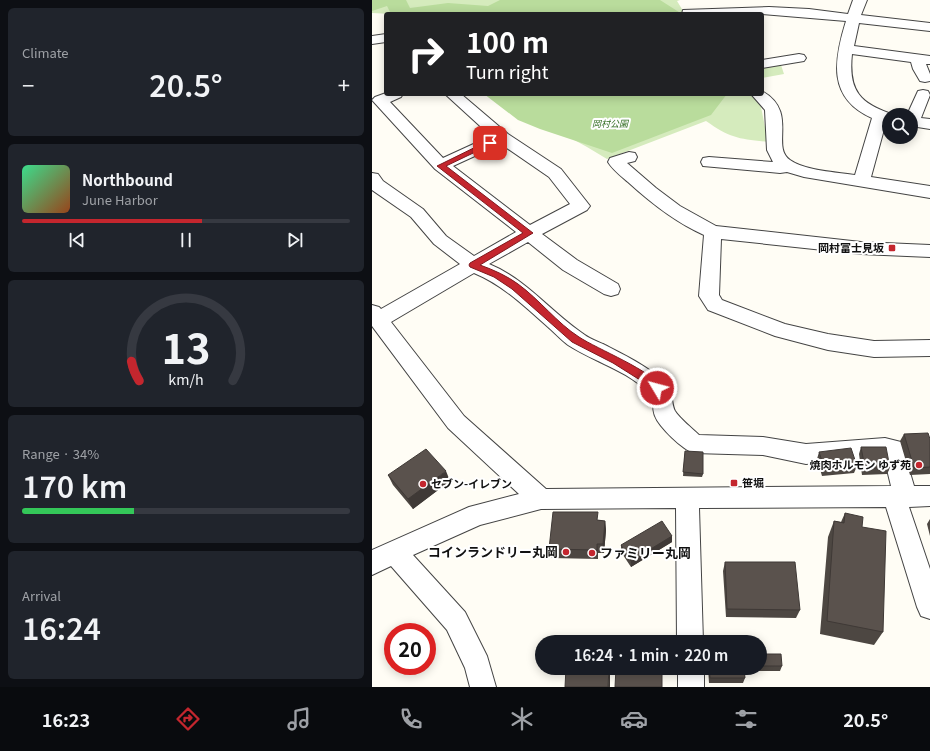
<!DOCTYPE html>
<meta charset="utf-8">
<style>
:root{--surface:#171b24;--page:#20242c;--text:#f1f3f6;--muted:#9ea1a6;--line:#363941;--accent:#c4262e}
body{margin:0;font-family:Georgia,"Noto Sans JP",serif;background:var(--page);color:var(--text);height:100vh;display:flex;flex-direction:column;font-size:15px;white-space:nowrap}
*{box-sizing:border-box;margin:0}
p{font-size:13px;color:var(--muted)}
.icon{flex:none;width:22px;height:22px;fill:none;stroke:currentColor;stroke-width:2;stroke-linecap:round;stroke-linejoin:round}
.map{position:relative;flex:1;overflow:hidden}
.details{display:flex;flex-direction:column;gap:8px;padding:8px;background:#0d0f14;width:372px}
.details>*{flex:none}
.banner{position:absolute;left:12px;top:12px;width:380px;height:84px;border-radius:4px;box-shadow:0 2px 10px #0003;background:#202124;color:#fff;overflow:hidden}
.controls{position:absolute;left:510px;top:108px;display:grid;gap:8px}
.controls a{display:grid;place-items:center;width:36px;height:36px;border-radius:50%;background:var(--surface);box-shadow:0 2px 10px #0003;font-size:20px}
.speed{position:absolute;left:12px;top:623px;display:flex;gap:8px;font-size:20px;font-weight:700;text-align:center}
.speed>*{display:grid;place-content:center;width:52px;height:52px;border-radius:50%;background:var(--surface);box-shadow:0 2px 10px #0003;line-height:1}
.speed .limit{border:6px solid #d22;background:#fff;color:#111}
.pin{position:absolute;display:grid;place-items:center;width:34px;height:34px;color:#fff;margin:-17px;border-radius:8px;box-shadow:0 2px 6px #0006}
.me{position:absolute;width:44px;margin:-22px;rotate:307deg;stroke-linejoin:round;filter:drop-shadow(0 0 3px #0008)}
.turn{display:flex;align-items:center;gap:14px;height:84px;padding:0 16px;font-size:18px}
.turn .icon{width:52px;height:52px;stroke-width:2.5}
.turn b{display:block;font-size:28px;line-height:34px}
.big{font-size:30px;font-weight:600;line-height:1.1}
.details .card{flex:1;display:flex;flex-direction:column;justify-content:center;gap:6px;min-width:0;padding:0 14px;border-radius:6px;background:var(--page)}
.details .dial{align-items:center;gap:0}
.dial svg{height:104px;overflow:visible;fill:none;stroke:var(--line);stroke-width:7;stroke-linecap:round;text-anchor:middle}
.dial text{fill:var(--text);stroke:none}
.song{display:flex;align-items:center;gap:12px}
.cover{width:48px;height:48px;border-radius:6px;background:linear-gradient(135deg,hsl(150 70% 55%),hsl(20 70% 35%))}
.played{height:4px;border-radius:2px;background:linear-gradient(90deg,var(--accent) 55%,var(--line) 55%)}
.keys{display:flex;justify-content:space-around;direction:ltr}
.heat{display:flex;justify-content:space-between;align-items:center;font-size:22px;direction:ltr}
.charge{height:6px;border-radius:3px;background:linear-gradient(90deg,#34c759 34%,var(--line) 0)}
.trip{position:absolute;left:163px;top:635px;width:232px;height:40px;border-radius:20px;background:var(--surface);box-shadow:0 2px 10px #0003;font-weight:600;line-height:40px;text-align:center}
.tabs{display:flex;height:64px;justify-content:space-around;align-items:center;background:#090b0e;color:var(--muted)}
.tabs .icon{width:28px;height:28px}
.tabs .on{color:var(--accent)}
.tabs b{font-size:18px;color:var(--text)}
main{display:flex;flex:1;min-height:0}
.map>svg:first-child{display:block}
.green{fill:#d5ebbd}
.forest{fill:#b9dc9c}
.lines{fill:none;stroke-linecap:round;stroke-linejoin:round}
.minor-casing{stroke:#444;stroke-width:2}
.minor{fill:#fff;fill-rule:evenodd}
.wall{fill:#4d4742}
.shaded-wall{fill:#3f3936}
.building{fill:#5a524d;stroke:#3f3936}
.route{fill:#c4262e;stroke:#7f191e}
.poi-dot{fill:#c4262e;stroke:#fff;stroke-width:1.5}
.labels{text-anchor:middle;stroke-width:4;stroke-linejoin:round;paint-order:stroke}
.far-park-label{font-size:9px;font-style:italic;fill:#2f6b1f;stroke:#fff}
.poi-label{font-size:11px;font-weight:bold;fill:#111;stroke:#fff;text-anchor:end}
.near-poi-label{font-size:13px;font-weight:bold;fill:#111;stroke:#fff;text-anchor:end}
</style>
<main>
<section class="details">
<div class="card"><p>Climate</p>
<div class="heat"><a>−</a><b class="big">20.5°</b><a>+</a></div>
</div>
<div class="card">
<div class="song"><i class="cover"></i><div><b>Northbound</b><p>June Harbor</p></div></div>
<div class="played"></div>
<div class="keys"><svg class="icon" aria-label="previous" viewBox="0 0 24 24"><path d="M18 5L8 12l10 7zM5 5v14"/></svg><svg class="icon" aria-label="pause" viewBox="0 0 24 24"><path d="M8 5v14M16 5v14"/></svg><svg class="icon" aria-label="next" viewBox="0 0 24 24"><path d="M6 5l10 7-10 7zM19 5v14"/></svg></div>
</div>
<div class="card dial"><svg viewBox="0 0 100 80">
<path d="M14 69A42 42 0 1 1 86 69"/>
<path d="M14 69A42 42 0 0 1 8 54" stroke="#c4262e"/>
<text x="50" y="56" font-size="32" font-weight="700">13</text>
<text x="50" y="72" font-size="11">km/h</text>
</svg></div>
<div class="card"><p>Range · 34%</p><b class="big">170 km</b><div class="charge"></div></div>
<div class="card"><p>Arrival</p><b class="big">16:24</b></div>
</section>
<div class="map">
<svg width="558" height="687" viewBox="0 0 558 687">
<rect width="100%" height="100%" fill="#fffdf5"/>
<path class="green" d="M0 0H308L305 1 313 14H20L0 13Z
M408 62 412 74 390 78V66Z
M119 94H380L389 107 396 142C367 139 358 138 334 121L235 159 215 147Z"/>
<path class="forest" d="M0 0H34L38 8 76 3 116 6 128 0H288L310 14H163L157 13 155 14H19L15 6 0 11Z
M112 94H355L339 115 240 153 168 129 146 120Z"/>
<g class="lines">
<defs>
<path id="minor" d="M481 0H495L489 15 558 23V31L487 23 482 46 558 56V64H554L558 74V81L553 82 548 81 541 69 539 62 480 54C476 91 488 104 523 115H517V123L514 122 499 177 558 186V198L432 177 415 172 408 173 331 166 329 162 331 158 337 157 401 162 395 150 393 110 379 94H390V91C427 112 398 146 418 160 434 171 464 172 483 175L500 118C455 98 462 60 474 21L390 14H310L311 10 397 7 437 9 476 14Z
M14 34V42L0 44V36Z
M427 54 432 55 434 58 432 61 390 68V60Z
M551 90 556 91 558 95 549 118 558 119V129L539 126V115H535L546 91Z
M14 93V94H31L29 97 18 102 71 158 119 136 73 94H89L136 134 189 169 218 206 215 210 170 234 205 260 246 284 248 289 246 294 239 296 232 294 191 270 156 242 117 264C154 279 178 311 210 333 216 338 224 341 231 344 252 355 274 365 291 381 303 392 298 401 303 411 307 418 321 429 327 435L391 437 434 444 513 438 529 442 542 486H558V506L537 507 558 569V619L549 616 545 607 514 507 327 508 331 642H305L304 508 169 509 108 525 41 555 93 612 115 656 124 687H98L93 668 75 630 19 566 0 575V550L97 507 147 494 76 428 0 326V305L7 307 9 309 88 264 62 244 39 217 0 190V173L6 174 11 181 51 209 74 236 102 256 144 232 63 169 0 100 3 97ZM129 144 177 177 198 204 158 225 81 166ZM102 273C131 285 152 306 176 327 182 332 189 340 196 345 222 362 255 370 277 393 282 399 280 409 283 416 287 427 311 450 322 453L391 455 434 464 512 457 519 486 174 489 92 416 19 322Z
M257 152 263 153 265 157 263 161 255 163 284 188 308 206 344 226 489 242 558 245V257L489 254 349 239 347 295 350 300 413 324 456 334 502 341 558 340V356L502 357 456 350 403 336 336 310 327 296 332 235C303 222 279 203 256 182 249 176 241 170 236 162L238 158Z
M306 668H332V687H306Z"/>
</defs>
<use href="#minor" class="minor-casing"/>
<use href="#minor" class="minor"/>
</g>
<path class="wall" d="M532 434 558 439V474L538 475 528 441Z
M489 447 518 468 515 474 490 475 487 454Z
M313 451 331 474 330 477 311 476Z
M447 452 485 466 482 473 450 476 445 459Z
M16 475 78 481 41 509 21 485Z
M473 513 490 527 511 632 502 645 448 634 456 537 462 521 469 522Z
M558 519V536L555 524Z
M227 520 233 521 234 530 232 553H226V559L179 558 177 549Z
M300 536V542L259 567 249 552V545Z
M353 562 428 610 424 618 354 617 351 571Z
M388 654 410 666 408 671H372L373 678 371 683H337L336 668H388Z"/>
<path class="shaded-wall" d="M74 471 78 481 41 509 36 499Z
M233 521 234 530 232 553 231 544Z
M300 536V542L259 567V561Z
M225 544 226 553V559L225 550Z
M237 668H238V687H236Z"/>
<path class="building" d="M556 433 558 439V467L542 468 532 434Z
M489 447H514L518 468H493Z
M479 448 485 466 453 470 447 452Z
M54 449 74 471 36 499 16 475Z
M313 451 331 452V474L311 472Z
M181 512H226L225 520 233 521 231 544H225V550L177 549Z
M473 513 491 517 490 527 514 531 511 632 455 621 462 521 472 523Z
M290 521 300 536 259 561 249 545Z
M353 562H423L428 610 355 609Z
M388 654H409L410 666H388Z
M194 668H237L236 687H193Z
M244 668H290V687H243Z
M337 668H372L373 678H338Z"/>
<path class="route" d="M118 140 120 141V144L74 166 161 233 108 265C122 270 135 276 146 284 168 300 185 323 207 337 225 349 281 371 290 388L289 391H282L268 380 241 363 200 342 140 289 122 277 98 267 97 265 98 263 151 233 65 166Z"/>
<g class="poi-dot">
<rect x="516" y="244" width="8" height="8" rx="2"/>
<circle cx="547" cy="465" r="4"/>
<rect x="358" y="479" width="8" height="8" rx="2"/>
<circle cx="51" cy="484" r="4"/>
<circle cx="194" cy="552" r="4"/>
<circle cx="220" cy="553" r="4"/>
</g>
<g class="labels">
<g class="far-park-label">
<text x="238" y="127">岡村公園</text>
</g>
<g class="poi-label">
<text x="512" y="252">岡村富士見坂</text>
<text x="539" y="469">焼肉ホルモン ゆず苑</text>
<text x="370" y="487" text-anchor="start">笹堀</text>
<text x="59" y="488" text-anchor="start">セブン-イレブン</text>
</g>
<g class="near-poi-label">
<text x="186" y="557">コインランドリー丸岡</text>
<text x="228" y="558" text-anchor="start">ファミリー丸岡</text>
</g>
</g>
</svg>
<div class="controls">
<a><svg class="icon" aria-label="search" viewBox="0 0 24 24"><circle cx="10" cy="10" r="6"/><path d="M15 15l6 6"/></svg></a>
</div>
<div class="speed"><div class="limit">20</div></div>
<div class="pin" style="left:118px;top:143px;background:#d93025"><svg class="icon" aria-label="arrive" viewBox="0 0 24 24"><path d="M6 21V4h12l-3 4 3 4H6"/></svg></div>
<svg class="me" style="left:285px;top:388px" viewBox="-20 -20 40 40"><circle r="17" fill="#c4262e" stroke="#fff" stroke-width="3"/><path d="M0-11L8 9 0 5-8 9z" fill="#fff"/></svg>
<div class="trip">16:24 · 1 min · 220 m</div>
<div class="banner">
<div class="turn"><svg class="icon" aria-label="right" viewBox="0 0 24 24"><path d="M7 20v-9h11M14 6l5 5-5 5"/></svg><div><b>100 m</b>Turn right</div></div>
</div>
</div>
</main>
<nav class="tabs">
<b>16:23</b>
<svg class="icon on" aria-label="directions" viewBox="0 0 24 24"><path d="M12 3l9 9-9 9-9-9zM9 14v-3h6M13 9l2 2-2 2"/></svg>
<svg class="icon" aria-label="music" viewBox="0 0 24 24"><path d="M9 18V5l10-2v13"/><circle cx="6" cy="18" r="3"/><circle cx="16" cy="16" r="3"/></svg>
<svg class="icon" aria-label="phone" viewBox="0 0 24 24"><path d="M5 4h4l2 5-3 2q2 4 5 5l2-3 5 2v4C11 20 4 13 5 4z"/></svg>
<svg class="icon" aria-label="climate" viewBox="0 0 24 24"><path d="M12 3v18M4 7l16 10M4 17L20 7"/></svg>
<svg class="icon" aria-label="car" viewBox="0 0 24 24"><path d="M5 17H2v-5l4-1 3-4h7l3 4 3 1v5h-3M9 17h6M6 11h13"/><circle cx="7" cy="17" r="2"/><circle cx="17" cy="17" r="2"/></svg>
<svg class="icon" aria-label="filters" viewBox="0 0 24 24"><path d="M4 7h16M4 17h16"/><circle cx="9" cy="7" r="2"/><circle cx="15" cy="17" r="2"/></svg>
<b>20.5°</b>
</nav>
